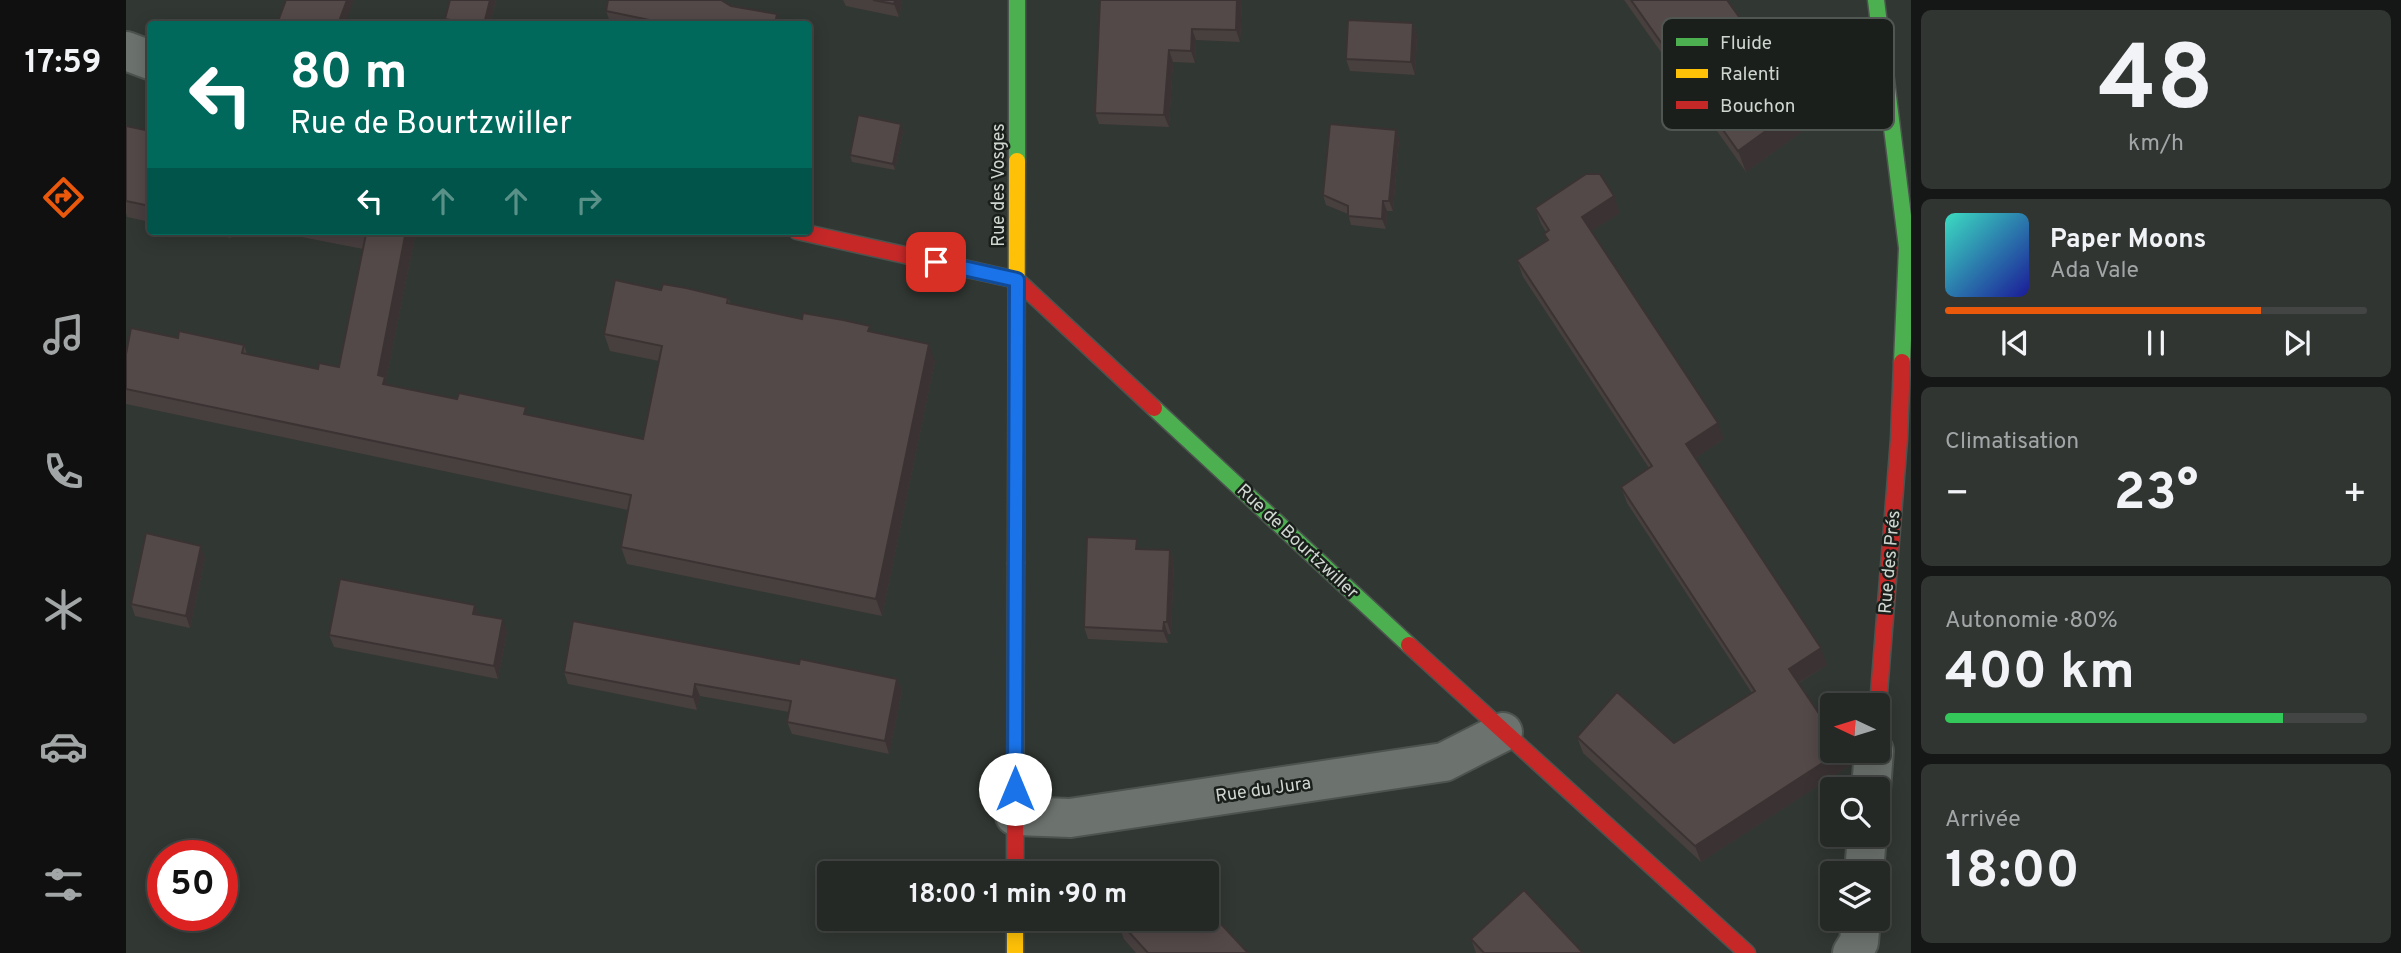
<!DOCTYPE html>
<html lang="fr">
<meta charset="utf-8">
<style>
:root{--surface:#252926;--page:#313532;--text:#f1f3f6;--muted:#a3a6a7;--line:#424543;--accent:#ea580c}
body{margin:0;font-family:Overpass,sans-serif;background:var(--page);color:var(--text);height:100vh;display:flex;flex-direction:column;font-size:26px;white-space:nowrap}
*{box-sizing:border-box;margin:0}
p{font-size:23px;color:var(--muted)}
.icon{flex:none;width:38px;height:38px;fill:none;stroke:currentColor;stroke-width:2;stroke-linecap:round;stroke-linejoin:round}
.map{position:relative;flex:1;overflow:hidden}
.details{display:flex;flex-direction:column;gap:10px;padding:10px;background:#141715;width:490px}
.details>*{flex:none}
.banner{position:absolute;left:21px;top:21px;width:665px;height:214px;border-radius:7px;box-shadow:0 4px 18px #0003,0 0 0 2px var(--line);background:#00695c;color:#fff;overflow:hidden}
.needle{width:46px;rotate:274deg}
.controls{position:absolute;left:1694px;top:693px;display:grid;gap:14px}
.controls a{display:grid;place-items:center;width:70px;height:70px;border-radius:7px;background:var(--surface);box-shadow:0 4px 18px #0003,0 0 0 2px var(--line);font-size:35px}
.speed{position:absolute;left:21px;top:840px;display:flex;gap:14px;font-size:35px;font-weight:700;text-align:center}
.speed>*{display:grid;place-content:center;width:91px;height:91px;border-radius:50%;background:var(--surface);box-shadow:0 4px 18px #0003,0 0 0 2px var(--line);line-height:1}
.speed .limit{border:10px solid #d22;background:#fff;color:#111}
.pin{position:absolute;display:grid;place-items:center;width:60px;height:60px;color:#fff;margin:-30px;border-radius:14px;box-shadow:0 4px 10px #0006}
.me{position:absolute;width:77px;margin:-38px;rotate:0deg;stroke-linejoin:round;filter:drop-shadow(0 0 5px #0008)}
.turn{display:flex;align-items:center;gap:24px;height:147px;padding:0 28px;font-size:32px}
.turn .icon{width:91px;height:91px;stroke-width:2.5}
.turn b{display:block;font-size:49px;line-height:60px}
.lanes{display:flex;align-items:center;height:66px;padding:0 28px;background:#0003;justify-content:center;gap:35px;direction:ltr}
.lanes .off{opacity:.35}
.big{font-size:52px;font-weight:700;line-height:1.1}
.details .tile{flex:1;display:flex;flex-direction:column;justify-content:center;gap:10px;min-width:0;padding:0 24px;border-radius:10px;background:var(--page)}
.details .dial{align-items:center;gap:0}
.dial b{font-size:91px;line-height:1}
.song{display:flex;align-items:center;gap:21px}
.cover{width:84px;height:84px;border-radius:10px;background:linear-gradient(135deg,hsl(170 70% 55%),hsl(240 70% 35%))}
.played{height:7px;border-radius:4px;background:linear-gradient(90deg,var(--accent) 75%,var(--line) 75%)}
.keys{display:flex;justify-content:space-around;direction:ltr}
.heat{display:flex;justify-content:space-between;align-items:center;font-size:38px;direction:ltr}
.charge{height:10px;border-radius:5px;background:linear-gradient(90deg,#34c759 80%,var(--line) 0)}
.trip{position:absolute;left:691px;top:861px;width:402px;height:70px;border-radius:7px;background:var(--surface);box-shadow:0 4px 18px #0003,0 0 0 2px var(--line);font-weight:700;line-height:70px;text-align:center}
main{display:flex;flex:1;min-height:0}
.tab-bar{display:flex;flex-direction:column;width:126px;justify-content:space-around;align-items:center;background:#0f100f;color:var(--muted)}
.tab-bar .icon{width:49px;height:49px}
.tab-bar .active{color:var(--accent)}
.tab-bar b{font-size:32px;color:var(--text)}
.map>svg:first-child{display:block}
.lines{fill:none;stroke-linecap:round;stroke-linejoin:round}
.street-casing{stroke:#4d534e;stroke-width:42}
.fast-casing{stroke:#4d534e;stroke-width:19}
.slow-casing{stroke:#4d534e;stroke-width:19}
.jam-casing{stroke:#4d534e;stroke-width:19}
.street{stroke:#6c726e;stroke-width:38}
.fast{stroke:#4caf50;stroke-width:16}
.slow{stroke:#ffc107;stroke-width:16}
.jam{stroke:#c62828;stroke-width:16}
.wall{fill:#483f3f}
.shaded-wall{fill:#3b3333}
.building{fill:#544949;stroke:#3b3333;stroke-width:2}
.route-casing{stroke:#114b97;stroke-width:18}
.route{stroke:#1a73e8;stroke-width:12}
.labels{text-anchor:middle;stroke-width:5;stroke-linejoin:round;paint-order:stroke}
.street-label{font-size:18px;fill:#cfd6d0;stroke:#1a1f1b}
.key{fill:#1a1f1b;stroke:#505651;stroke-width:2}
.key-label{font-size:19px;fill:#cfd6d0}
</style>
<main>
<nav class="tab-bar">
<b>17:59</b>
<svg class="icon active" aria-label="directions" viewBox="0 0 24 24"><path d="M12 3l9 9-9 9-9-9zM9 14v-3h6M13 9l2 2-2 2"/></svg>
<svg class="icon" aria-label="music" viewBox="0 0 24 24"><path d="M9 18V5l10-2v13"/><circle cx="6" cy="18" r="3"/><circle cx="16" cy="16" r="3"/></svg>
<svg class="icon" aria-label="phone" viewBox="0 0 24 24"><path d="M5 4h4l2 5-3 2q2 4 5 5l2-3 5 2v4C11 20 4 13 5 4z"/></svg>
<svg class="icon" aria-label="climate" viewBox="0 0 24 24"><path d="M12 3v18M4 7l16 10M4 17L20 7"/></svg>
<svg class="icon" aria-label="car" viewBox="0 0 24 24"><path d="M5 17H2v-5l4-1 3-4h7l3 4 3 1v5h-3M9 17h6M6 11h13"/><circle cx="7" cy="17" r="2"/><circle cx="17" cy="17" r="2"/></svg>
<svg class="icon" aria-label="filters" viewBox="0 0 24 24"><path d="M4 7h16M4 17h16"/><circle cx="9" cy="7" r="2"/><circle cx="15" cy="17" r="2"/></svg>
</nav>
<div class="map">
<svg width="1785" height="953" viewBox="0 0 1785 953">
<rect width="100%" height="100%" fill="#313732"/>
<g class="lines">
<defs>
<path id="street" d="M0 51 24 60
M1745 789 1748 751
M889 816 944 818 1318 762 1377 732
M1738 873 1741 835
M1726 953 1733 942 1735 919"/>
<path id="fast" d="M1750 0 1781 248 1776 362
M891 161V0
M1028 408 1283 645"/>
<path id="slow" d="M890 563 891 161
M889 919V953"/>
<path id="jam" d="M671 231 891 280 1028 408
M1283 645 1621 953
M1752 706 1773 439 1776 362
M889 873 890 563"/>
</defs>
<use href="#street" class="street-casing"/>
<use href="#fast" class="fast-casing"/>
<use href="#slow" class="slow-casing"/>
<use href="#jam" class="jam-casing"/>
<use href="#street" class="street"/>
<use href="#fast" class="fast"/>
<use href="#slow" class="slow"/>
<use href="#jam" class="jam"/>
</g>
<path class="wall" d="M370 0 364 24H321L319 19Z
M717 0H776L773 17 720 6Z
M974 0H1116L1114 42 1070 40 1069 63 1047 62 1043 127 973 124 969 113Z
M1498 0H1601L1684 126 1620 172Z
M605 6 651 14 655 24H496L484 22 480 11Z
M1287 23 1291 36 1289 75 1224 71 1220 59Z
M0 126 24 131V222L1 217 0 213Z
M1270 130 1273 139 1267 211H1261L1260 229 1225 225 1222 214 1200 205 1197 195Z
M777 131 769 170 726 162 724 155Z
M1409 208 1494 213 1465 231 1598 439 1569 458 1701 665 1673 683 1706 751H1718L1723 766 1575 862 1457 753 1451 737 1548 743 1626 693 1501 503 1495 487 1523 468 1397 277 1391 260 1421 241 1418 234 1420 232 1415 224Z
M70 231H107L105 238Z
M145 231H290L260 380 262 385 517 439 533 361 484 351 478 334 535 290 602 298 605 304 746 332 809 361 756 616 501 564 495 547 502 510 0 404V354L52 338 118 345 121 354 192 369 213 367 237 249Z
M1015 549 1044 550 1048 562 1045 634H1042V643L962 639 958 627Z
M79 558 64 628 9 616 5 604Z
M349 605 353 615 381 632 372 679 208 647 203 635Z
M673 664 771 679 776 691 763 754 666 734 661 722 663 712 574 696 571 710 442 684 438 672Z
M990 919 1122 953H1010L998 939Z
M1345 939 1457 953H1350Z"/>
<path class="shaded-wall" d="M221 0H228L219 24H212Z
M364 0H370L364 24H358Z
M769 0H776L773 17 768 4Z
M1111 0H1116L1114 42 1110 30Z
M651 14 655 24H649Z
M1287 23 1291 36 1289 75 1285 62Z
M1066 29 1070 40 1069 63 1065 51Z
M1043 50 1047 62 1043 127 1038 115Z
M1676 105 1684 126 1620 172 1612 151Z
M775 124 777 131 769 170 767 164Z
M1270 130 1273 139 1267 211 1263 201Z
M1488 196 1494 213 1462 233 1456 217Z
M1257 201 1261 211 1260 229 1256 219Z
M280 231H290L260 380 265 394 252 375Z
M803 344 809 361 756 616 750 599Z
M1592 423 1598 439 1566 460 1560 444Z
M75 546 79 558 64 628 60 616Z
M1044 550 1048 562 1045 634 1041 622Z
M349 605 354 617 347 614Z
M377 619 381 632 372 679 368 666Z
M1038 622 1042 634V643L1037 631Z
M1695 648 1701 665 1669 685 1663 669Z
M771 679 776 691 763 754 759 741Z
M569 684 574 696 571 710 567 697Z
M1715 751H1718L1723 766 1575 862 1569 846Z"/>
<path class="building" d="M160 0H221L212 24H151Z
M324 0H364L358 24H347L319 19Z
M482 0H595L605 6 651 14 649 24H532L533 22 480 11Z
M747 0H769L768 4Z
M974 0H1111L1110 30 1066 29 1065 51 1043 50 1038 115 969 113Z
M1505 0H1601L1676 105 1612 151Z
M329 20 347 24H328Z
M1222 20 1287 23 1285 62 1220 59Z
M732 115 775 124 767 164 724 155Z
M1204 124 1270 130 1263 201H1257L1256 219 1222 216V206L1197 195Z
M0 126 24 131V206L0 201Z
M1460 174H1474L1488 196 1456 217 1592 423 1560 444 1695 648 1663 669 1706 733V751H1715L1569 846 1451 737 1491 692 1548 743 1629 691 1495 487 1526 466 1391 260 1422 240 1418 234 1423 230 1409 208Z
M225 231H280L252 375 259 377 257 384 331 399 333 393 400 407 398 414 517 439 536 346 478 334 489 280 535 290 537 284 560 288 602 298 601 303 676 319 677 313 717 320 744 326 742 331 803 344 750 599 495 547 505 495 0 389V354L5 328 52 338 53 331 118 345 116 353 192 369 193 363 213 367 240 234Z
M20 533 75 546 60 616 5 604Z
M961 537 1011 539 1010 549 1044 550 1041 622H1038L1037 631 958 627Z
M214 579 349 605 347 614 377 619 368 666 203 635Z
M447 621 673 664 674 659 771 679 759 741 661 722 665 701 569 684 567 697 438 672Z
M1043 868 1047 873H1038Z
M1398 890 1457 953H1358L1345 939Z
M1082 910 1122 953H1022L991 919H1082Z"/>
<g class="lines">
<defs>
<path id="route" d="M810 262 891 280 889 789"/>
</defs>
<use href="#route" class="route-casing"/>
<use href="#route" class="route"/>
</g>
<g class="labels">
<g class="street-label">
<text transform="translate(872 185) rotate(-90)" y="6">Rue des Vosges</text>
<text transform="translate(1172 541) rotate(43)" y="6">Rue de Bourtzwiller</text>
<text transform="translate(1763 562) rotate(-85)" y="6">Rue des Prés</text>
<text transform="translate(1137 789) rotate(-8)" y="6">Rue du Jura</text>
</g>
</g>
<rect x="1536" y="18" width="232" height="112" rx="10" class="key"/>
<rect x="1550" y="38" width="32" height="8" fill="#4caf50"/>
<rect x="1550" y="69" width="32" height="9" fill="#ffc107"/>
<rect x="1550" y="101" width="32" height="8" fill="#c62828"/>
<g class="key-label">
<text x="1594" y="49">Fluide</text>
<text x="1594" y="80">Ralenti</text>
<text x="1594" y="112">Bouchon</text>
</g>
</svg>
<div class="controls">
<a><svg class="needle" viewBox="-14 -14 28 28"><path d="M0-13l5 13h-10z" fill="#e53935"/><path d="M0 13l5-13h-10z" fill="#a3a6a7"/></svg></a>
<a><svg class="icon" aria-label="search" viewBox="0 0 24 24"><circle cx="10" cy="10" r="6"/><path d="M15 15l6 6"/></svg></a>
<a><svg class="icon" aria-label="layers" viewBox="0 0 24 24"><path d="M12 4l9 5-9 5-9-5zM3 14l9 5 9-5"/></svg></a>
</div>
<div class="speed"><div class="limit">50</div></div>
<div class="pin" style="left:810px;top:262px;background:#d93025"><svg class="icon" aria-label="arrive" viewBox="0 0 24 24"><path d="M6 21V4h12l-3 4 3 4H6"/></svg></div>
<svg class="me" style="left:889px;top:789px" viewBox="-20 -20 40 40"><circle r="19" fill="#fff"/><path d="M0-13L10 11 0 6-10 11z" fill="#1a73e8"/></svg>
<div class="trip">18:00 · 1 min · 90 m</div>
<div class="banner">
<div class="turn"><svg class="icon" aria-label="left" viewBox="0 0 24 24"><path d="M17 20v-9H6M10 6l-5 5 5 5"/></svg><div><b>80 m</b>Rue de Bourtzwiller</div></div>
<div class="lanes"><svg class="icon" aria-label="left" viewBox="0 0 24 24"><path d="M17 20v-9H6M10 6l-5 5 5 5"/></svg><svg class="icon off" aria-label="ahead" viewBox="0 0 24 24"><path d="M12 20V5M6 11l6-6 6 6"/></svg><svg class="icon off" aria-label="ahead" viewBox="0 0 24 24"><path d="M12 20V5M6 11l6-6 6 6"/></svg><svg class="icon off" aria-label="right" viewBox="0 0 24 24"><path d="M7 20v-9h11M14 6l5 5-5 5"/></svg></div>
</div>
</div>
<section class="details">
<div class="tile dial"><b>48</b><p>km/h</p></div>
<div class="tile">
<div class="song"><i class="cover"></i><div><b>Paper Moons</b><p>Ada Vale</p></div></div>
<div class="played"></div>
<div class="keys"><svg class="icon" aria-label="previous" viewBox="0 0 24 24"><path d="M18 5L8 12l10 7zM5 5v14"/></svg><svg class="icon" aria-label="pause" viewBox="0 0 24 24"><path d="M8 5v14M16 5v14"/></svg><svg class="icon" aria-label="next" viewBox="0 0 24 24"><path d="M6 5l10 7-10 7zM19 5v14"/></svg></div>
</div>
<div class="tile"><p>Climatisation</p>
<div class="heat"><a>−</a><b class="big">23°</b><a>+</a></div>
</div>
<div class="tile"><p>Autonomie · 80%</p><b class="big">400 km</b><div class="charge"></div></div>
<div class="tile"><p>Arrivée</p><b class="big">18:00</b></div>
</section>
</main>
